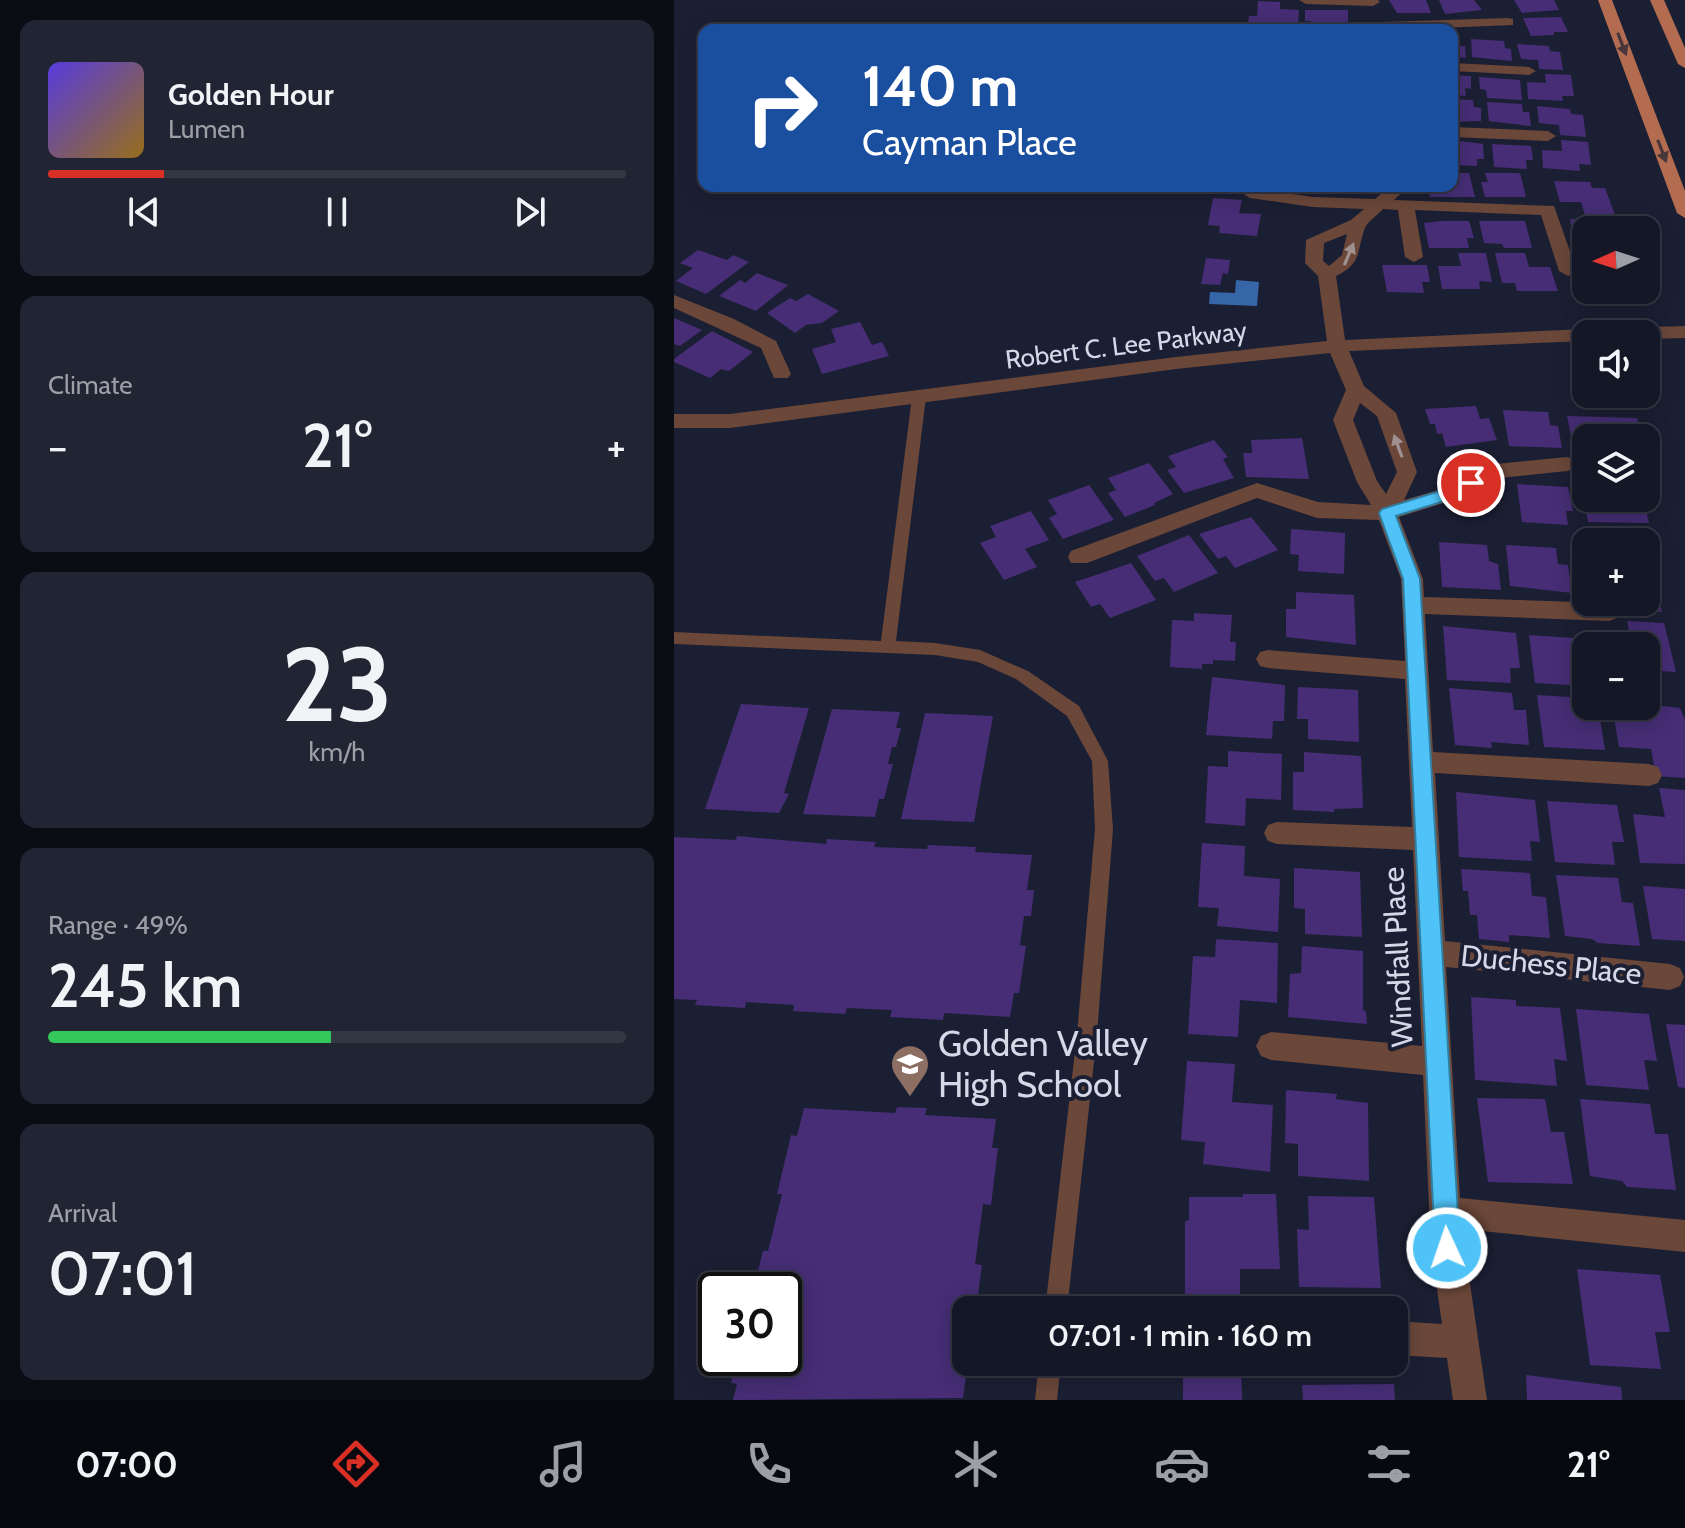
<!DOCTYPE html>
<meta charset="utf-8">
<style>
:root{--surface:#141726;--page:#212432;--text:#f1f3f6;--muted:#9d9fa7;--line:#333643;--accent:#d93025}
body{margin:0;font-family:Cabin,sans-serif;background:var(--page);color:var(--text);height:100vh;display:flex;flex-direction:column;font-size:30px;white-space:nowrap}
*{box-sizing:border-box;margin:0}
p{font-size:26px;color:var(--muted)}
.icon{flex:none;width:44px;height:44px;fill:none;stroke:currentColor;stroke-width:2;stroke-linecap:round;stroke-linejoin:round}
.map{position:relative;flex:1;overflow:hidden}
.panel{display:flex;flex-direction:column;gap:20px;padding:20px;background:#0b0d15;width:674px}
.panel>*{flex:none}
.guide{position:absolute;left:24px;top:24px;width:760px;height:168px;border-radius:16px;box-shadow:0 4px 20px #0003,0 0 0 2px var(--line);background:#1a4fa0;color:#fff;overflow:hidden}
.needle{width:52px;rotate:267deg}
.buttons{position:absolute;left:898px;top:216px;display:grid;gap:16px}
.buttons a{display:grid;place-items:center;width:88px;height:88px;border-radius:16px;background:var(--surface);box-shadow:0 4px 20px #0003,0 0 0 2px var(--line);font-size:40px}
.speed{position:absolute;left:24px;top:1272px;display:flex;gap:16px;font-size:40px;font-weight:700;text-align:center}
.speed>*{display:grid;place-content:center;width:104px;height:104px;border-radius:50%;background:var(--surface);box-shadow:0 4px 20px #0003,0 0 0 2px var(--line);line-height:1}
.speed .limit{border:4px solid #111;border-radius:12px;background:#fff;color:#111}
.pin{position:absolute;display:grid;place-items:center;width:68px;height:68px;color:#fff;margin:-34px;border:4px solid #fff;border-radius:50%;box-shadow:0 2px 8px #0007}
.me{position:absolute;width:88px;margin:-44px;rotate:357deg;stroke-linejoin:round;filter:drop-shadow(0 0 6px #0008)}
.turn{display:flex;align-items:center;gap:28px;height:168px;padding:0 32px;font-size:36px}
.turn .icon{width:104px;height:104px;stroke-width:2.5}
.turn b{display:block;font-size:56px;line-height:68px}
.big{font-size:60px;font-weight:600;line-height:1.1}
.panel .tile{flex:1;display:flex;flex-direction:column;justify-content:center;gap:12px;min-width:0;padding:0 28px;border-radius:16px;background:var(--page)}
.panel .dial{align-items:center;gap:0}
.dial b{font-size:104px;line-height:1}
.song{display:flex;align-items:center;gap:24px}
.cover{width:96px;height:96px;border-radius:12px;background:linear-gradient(135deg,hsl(250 70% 55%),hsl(40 70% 35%))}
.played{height:8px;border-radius:4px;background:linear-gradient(90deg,var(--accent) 20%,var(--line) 20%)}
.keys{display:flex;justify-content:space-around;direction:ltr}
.heat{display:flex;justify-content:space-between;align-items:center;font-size:44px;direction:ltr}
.charge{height:12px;border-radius:6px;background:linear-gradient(90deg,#34c759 49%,var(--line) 0)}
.trip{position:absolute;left:278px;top:1296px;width:456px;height:80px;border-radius:16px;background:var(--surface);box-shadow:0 4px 20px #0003,0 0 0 2px var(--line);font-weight:600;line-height:80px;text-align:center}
.dock{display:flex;height:128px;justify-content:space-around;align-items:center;background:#08090f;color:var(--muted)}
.dock .icon{width:56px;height:56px}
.dock .on{color:var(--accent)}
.dock b{font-size:36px;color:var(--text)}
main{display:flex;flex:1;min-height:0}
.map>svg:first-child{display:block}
.water{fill:#3666a8}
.building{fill:#462d75}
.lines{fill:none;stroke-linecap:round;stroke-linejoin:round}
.service{fill:#6a4739;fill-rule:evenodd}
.minor{fill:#6a4739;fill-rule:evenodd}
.primary{fill:#b36c4f;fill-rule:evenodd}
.oneway{fill:#49363b}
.oneway2{fill:#a09090}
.route{fill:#4fc3f7;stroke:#337fa1;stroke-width:2}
.labels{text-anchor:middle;stroke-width:8;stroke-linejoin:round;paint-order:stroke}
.far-street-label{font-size:26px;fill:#d5d8e6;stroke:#1b1f33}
.street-label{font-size:30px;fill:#d5d8e6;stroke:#1b1f33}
.near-poi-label{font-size:36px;fill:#d5d8e6;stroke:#1b1f33;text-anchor:start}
</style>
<main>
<section class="panel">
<div class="tile">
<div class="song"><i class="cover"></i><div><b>Golden Hour</b><p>Lumen</p></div></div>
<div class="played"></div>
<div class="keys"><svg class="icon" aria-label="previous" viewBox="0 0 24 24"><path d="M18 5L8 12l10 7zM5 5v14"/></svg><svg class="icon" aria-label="pause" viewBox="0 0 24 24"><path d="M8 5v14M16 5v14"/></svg><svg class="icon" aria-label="next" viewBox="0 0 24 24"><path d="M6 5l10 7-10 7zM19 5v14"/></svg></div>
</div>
<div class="tile"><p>Climate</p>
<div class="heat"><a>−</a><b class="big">21°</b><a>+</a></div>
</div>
<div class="tile dial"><b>23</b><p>km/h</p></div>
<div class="tile"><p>Range · 49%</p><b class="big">245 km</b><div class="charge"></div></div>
<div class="tile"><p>Arrival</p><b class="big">07:01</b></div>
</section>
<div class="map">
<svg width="1011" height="1400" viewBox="0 0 1011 1400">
<rect width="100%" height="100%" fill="#1b1f33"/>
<path class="water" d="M562 280 585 282 583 306 535 304 536 292 561 293Z"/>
<path class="building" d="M715 0H752L757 13H723Z
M765 0H800L808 10 771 14Z
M840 0H880L885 10 848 13Z
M584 1 606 2V9L625 10 624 26 574 23 575 16H583Z
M631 10H674V29L637 28V21H631Z
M887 17 894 32H880V35L857 36 849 18Z
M778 39H784L785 46H791L792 58 778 57Z
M797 39 830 41 831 48 837 49 838 61 798 57Z
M843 44 875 46 876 51 886 52 889 70 865 69 864 60 847 59Z
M871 74 897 75 900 96H888L889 101 854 99 853 82 872 83Z
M778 75 797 76V89L791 88 792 96 778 95Z
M805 77 846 80 848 100 813 98 812 90 806 89Z
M778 99 799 100 800 107 807 108V121L778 122Z
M813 102 848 104 849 112H855L857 126 815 121Z
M863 106 896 109 897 114 909 115 912 137 886 135 885 125 865 123Z
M778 140 809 144 810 159H803V166L778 165Z
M887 140 914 142 917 165 905 164 906 171 869 168 868 150 888 151Z
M818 144 857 146 859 160H852L853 169 820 167Z
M778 173H795L801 197H756L754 186H778Z
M811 173H846L852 197H811L807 182H814Z
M880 181 916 182 918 188H931L941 215H911L907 202H886Z
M539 198 568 200 565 213 587 214 583 236 545 233 546 226 534 225Z
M896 219H925L926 224H943L945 230H912V249H901Z
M768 221H795L800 238H793L795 248H755L750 223Z
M805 221H851L858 248H830L828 244 810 243Z
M24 250 53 260 59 255 75 262 32 294 2 281 19 268 6 263Z
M784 253H812L818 282 805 281 806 289H768L764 266H787Z
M821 253H851L855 267H876L884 291H843L841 283H828Z
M532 258 556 260 554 274 549 273 546 285 527 284Z
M708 265H753L756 282H748L750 293 713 292Z
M83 273 114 285 82 311 45 296 66 280 71 283Z
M134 294 165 311 148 323 132 325 121 333 93 313 116 298 122 301Z
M0 318 28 330 6 346 0 344Z
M186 322 198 345 208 342 215 356 148 374 138 349 162 342 157 329Z
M38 331 79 352 55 371 47 369 36 378 0 362V359Z
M802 406 806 419 815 418 823 440 772 447 768 433 763 434 761 424H756L751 409Z
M829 410 874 412 876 425 884 426 888 448 835 446Z
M893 416 963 418 967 435 955 434 956 438H912V446L899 445Z
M628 438 635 479 572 477 569 453H578L577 440Z
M540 440 554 457 549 459 560 478 510 493 493 470 502 467 494 456Z
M475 463 499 494 480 503 481 505 451 517 434 493 442 490 434 478Z
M843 484 894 487 899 511H892L894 525 848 522Z
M415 485 440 520 389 539 375 518 383 514 374 500Z
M908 488 912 489V498H969L975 523 914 522Z
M357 511 375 540 351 549 363 567 330 580 306 543 322 537 316 526Z
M577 517 604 550 561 568 552 556 544 559 525 534Z
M617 529 671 533 670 574 624 571 625 555 616 554Z
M515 535 544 573 500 592 490 578 481 581 463 556Z
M765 542 813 545 815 561 824 564 827 590 768 587Z
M832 545 882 548 884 564 894 565 898 593 836 586Z
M457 563 482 600 436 618 426 604 417 607 401 582Z
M972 567 979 568 988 612 951 610 950 602H972Z
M622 592 680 595 682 645 612 637V609H622Z
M520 613 558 615 556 642H562L561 661 539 660V664H528V669L496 667 498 620 520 621Z
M953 621 990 623 1002 672 984 671 987 684H972V646H958Z
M769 626 842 633 846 668H836L837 683 773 680Z
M855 635 913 639 912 668H908L911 686 861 683Z
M538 677 611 685 610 721H599L598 739 532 735Z
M624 687 684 690 685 742 634 739V719H623Z
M775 688 838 693 840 710H852L855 745 817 742 818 748 781 745Z
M863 695 912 698 917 717 926 718 931 750 870 747Z
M67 704 135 708 110 793 115 794 105 813 31 809Z
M972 704 1006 708 1011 720V778L982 776 977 749 945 747 938 706Z
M158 709 226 712 222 728H227L222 747H218L214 764H219L210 799H205L201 817 129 814Z
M251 713 319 716 300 822 227 819Z
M554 751 608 754 607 800 572 798 571 826 531 823 534 766 554 767Z
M630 752 687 756 689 808 660 809V812L619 810V772H630Z
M985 788 1011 790V864L966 863 959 814 991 817Z
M782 792 861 800 866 842 856 841 858 861 785 857Z
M873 801 943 805 950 842H938L941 865 881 862Z
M63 836 152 844 153 839 202 842 200 847 253 849 254 845 302 847 301 852 358 855 353 890H360L357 916H350L346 945 352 946 345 993H340L336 1017 270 1013 269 1020 216 1017 218 1010 173 1008 171 1014 119 1011 120 1005 72 1002 71 1008 21 1005 23 1000 0 999V837L62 840Z
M528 843 571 846 570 876 606 879 604 932 543 926 545 908 524 907Z
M620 868 686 872 688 937 631 934V909L620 908Z
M787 869 856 873 858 896 872 897 876 938 835 935V942L805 939 803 915H796L794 891H789Z
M882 875 944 878 948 902 959 903 966 946 924 943 918 939 891 936Z
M969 886 1011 889V941L978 939Z
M542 939 604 943 603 1003 566 1000 564 1037 514 1034 519 956 541 957Z
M628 946 689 951V1010L692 1011 693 1024 614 1017 616 974 627 973Z
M797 997 842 1000V1006L886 1008 893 1061 880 1059 883 1086 801 1080Z
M902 1009 975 1014 983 1061 970 1060 975 1090 912 1085Z
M992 1024 1011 1025V1088L1004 1087Z
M513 1061 561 1064 558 1102 599 1105 596 1172 529 1164 531 1142 507 1140Z
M612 1090 663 1094 662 1099 694 1103 695 1181 624 1176V1144L611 1143Z
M803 1098 871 1099 877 1132H890L899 1184 814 1182Z
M906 1099 976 1104 981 1134H994L1002 1190 953 1187 948 1181 916 1176Z
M223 1107 253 1108 251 1115 322 1119 318 1148H324L317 1205 309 1204 301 1264 308 1265 302 1310H292V1330H290L286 1356H292L294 1362 289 1398 59 1400 63 1384 57 1383 63 1358H110V1290H79L89 1251H94L108 1194H103L117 1135 123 1136 130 1108 221 1113Z
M569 1194H602L606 1269H566V1310H511V1221L515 1220V1197H569Z
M634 1196 700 1197 707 1288 625 1287 623 1229 635 1230Z
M903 1269 986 1275 996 1332H981L987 1369 916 1365Z
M509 1362H567L568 1400H509Z
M852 1375 947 1387 948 1400H853Z
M720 1384 721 1400H629L628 1385Z"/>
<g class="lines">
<path class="service" d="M245 393 252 397 222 641 261 643 306 650 354 671 405 706 434 761 439 829 423 1034 393 1310H371L403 1034 421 829 418 761 393 716 342 679 304 662 261 655 0 644V632L207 641 238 397Z
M365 1362H387L383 1400H361Z"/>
<path class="minor" d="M625 0H704L706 2 699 6 632 4Z
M834 18 839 19V25L715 30 701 26 708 22Z
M778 63 855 67 862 71 855 75 778 71Z
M778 127 874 131 882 136 874 141 778 137Z
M716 186H734L720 200 880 206 903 271 894 276 885 271 867 215 741 210 749 257 740 262 731 257 724 210 709 209C704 215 694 221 691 228 682 251 689 263 662 276L671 340 912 329 921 334H912V341L675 351 690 386 722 413 743 472 730 500 765 490 822 464 893 457 900 459 903 464 900 469 893 471 826 478 779 500 725 517 749 579 750 597 935 603 943 606 946 612 943 618 935 621 751 614 759 752 975 764 984 767 988 775 984 783 975 786 761 773 771 941 996 964 1006 968 1010 977 1006 986 996 990 772 967 786 1198 1011 1220V1252L788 1229 813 1400H779L773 1358 720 1355V1321L768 1324 757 1248 749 1075 597 1060 587 1056 582 1046 587 1036 597 1032 748 1046 739 850 603 844 594 841 590 833 594 825 603 822 738 827 731 679 594 668 586 666 582 659 586 652 594 650 731 661 727 579 705 520 643 518 583 498 413 563H397L394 557 397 551 583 483 644 502 697 505 683 482 659 420 672 390 656 353 502 369 56 428H0V414H56L502 357 653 341 644 276 631 263 632 240 677 220 690 209 639 207 576 198 568 193 576 188 639 197 701 199ZM673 234 668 255 655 266 649 261 650 243ZM686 403 703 416 723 472 712 494 703 481 679 420Z
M0 295 60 319 102 341 117 374 114 378H100L87 348 0 308Z
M1011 326V338L972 339V334H939L948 328Z"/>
<path class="primary" d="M924 0H938L1011 191V218L1003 213Z
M976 0H990L1011 48V68L1004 64Z"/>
</g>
<defs><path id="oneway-solid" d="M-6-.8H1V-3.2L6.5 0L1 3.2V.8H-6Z" transform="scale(2)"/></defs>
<g class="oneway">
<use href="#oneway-solid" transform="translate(948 44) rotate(69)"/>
<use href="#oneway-solid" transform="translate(988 151) rotate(69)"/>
</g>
<g class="oneway2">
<use href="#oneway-solid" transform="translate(675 254) rotate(-67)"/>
<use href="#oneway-solid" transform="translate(724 446) rotate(-110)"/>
</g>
<path class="route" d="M797 477 805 483 803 487 777 499 722 516 746 579 786 1248 782 1257 773 1261 765 1257 761 1248 729 579 705 513 708 509 766 491Z"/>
<defs>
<symbol id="school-pin" viewBox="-11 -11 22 30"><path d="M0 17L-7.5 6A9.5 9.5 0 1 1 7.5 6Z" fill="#8d6e63" stroke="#1b1f33"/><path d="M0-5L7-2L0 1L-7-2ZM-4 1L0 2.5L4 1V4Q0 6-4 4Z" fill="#fff"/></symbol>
</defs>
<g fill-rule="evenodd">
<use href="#school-pin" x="214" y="1042" width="44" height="60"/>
</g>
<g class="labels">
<g class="far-street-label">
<text transform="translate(452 345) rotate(-7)" y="9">Robert C. Lee Parkway</text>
</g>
<g class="street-label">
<text transform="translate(724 957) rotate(-93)" y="10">Windfall Place</text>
<text transform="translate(877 965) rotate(6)" y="10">Duchess Place</text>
</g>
<g class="near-poi-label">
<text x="264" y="1056">Golden Valley<tspan x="264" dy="41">High School</tspan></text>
</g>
</g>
</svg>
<div class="buttons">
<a><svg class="needle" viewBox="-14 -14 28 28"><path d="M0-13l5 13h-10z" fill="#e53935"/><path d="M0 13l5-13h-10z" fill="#9d9fa7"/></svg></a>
<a><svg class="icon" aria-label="sound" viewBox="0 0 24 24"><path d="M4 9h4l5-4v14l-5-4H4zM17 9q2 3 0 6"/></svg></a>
<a><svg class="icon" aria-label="layers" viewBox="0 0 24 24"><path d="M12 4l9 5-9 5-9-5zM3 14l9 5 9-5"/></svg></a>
<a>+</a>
<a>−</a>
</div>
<div class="speed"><div class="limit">30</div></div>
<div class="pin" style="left:797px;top:483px;background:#d93025"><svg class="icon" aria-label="arrive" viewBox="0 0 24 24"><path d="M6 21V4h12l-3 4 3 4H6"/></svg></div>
<svg class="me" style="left:773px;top:1248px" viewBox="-20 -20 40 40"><circle r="17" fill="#4fc3f7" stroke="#fff" stroke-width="3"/><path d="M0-11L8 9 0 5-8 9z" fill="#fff"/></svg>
<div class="trip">07:01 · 1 min · 160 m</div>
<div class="guide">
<div class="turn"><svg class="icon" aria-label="right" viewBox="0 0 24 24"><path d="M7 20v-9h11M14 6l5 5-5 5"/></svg><div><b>140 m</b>Cayman Place</div></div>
</div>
</div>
</main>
<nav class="dock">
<b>07:00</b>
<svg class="icon on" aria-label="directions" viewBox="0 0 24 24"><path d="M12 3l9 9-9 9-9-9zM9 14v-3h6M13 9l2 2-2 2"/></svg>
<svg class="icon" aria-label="music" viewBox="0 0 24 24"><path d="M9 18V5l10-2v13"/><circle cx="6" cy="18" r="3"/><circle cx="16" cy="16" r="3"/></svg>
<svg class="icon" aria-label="phone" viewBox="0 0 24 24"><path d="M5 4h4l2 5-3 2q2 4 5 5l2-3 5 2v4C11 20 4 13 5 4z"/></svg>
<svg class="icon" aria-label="climate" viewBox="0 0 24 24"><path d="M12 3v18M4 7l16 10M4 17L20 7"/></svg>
<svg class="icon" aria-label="car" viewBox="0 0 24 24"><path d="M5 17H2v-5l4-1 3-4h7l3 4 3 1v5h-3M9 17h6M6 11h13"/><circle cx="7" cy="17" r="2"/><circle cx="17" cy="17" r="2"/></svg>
<svg class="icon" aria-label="filters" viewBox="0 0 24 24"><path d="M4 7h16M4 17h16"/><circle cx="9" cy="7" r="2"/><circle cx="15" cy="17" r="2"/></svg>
<b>21°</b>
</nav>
